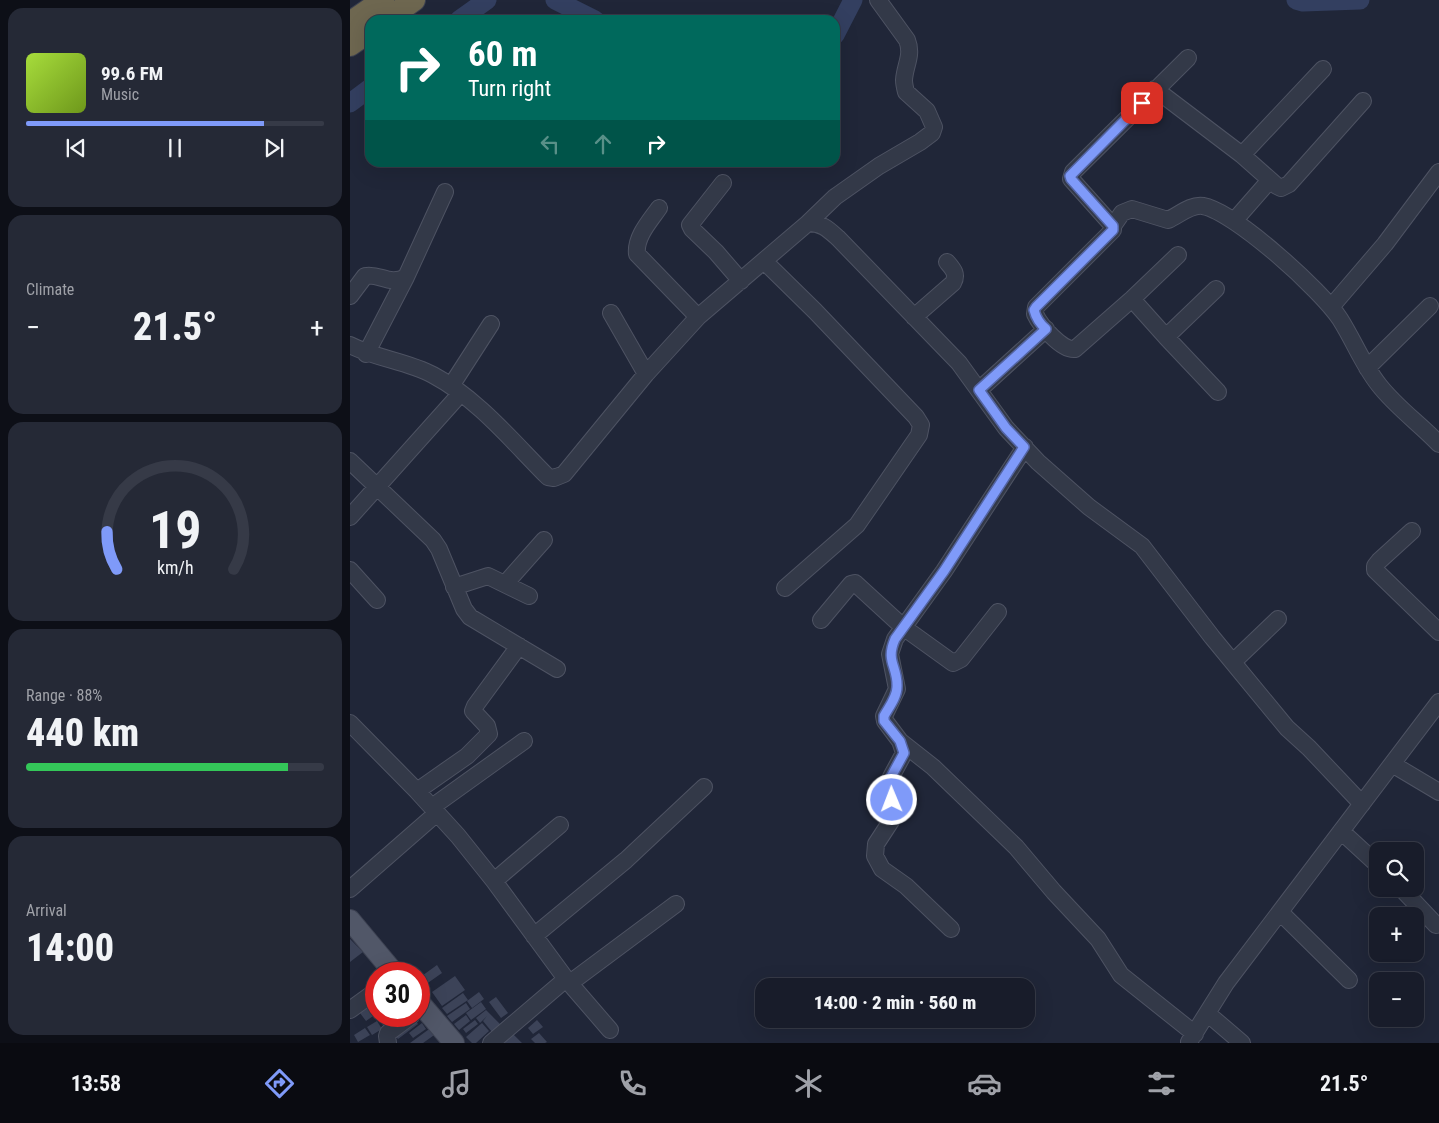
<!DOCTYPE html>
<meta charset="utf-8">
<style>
:root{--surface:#181c2a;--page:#252936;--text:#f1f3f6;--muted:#9fa1a8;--line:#363a47;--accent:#7f9af9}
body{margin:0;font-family:"Roboto Condensed",sans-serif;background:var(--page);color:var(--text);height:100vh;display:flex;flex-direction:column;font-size:19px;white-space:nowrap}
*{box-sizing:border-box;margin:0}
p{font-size:16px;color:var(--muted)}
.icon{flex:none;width:28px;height:28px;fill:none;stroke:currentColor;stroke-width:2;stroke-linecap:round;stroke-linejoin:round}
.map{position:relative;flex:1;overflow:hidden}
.drawer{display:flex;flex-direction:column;gap:8px;padding:8px;background:#0d0f17;width:350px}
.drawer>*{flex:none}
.banner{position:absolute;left:15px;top:15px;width:475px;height:152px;border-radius:15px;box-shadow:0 5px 20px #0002,0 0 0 1px var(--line);background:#00695c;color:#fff;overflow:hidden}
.controls{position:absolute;left:1019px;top:842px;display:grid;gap:10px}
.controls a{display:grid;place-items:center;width:55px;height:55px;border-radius:10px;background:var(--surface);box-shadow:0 5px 20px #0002,0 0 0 1px var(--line);font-size:25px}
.speed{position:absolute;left:15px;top:962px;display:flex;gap:10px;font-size:25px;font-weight:700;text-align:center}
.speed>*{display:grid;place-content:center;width:65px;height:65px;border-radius:50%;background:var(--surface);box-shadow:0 5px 20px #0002,0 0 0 1px var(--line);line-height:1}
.speed .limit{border:8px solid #d22;background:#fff;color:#111}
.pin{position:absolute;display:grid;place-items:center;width:42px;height:42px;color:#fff;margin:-21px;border-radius:10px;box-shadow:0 2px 8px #0006}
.me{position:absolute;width:55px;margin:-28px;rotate:359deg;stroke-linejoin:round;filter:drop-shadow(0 0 4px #0008)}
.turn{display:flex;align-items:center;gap:18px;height:105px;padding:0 20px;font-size:22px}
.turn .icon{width:65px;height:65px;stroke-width:2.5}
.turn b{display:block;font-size:35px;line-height:42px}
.lanes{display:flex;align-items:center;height:48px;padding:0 20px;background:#0003;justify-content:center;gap:25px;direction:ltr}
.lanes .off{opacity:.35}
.big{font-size:38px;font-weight:800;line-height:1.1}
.drawer .widget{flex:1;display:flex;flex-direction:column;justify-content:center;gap:8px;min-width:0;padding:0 18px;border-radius:15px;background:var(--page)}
.drawer .dial{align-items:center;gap:0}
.dial svg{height:130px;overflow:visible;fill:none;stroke:var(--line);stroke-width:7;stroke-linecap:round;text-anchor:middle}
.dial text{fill:var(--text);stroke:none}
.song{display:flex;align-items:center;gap:15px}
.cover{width:60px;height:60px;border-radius:8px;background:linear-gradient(135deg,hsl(80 70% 55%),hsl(80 70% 35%))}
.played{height:5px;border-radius:2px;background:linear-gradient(90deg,var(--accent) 80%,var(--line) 80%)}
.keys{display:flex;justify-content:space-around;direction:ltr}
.heat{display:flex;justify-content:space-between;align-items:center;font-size:28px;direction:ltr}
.charge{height:8px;border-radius:4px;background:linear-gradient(90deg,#34c759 88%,var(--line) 0)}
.trip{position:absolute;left:405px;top:978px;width:280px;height:50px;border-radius:15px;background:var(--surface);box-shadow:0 5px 20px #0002,0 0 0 1px var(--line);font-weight:800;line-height:50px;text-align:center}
.tab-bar{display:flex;height:80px;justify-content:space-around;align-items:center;background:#0a0b11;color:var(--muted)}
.tab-bar .icon{width:35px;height:35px}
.tab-bar .current{color:var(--accent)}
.tab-bar b{font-size:22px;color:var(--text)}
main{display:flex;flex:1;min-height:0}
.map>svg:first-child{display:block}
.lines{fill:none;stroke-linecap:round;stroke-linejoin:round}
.river{stroke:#333f60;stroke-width:19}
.building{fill:#3c4358}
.minor-casing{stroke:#4e5363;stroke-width:18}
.major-casing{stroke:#3d4252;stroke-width:22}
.highway-casing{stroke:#3b4050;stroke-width:24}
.minor{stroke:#333948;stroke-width:16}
.major{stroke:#515768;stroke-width:20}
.highway{stroke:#6e6750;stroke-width:22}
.route-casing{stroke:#5364a2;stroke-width:12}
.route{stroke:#7f9af9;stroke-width:9}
</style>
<main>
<section class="drawer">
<div class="widget">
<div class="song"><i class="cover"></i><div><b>99.6 FM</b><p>Music</p></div></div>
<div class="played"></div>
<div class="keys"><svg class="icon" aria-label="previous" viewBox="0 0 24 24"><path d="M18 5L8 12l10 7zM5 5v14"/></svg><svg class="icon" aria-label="pause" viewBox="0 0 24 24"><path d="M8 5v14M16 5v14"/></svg><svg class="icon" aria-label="next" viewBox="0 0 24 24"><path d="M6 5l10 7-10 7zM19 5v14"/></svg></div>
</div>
<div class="widget"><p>Climate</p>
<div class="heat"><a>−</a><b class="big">21.5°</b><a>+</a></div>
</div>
<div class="widget dial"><svg viewBox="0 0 100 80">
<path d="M14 69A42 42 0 1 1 86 69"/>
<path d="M14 69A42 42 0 0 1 8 46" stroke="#7f9af9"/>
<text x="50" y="56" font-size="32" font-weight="700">19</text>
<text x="50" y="72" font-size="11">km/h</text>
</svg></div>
<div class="widget"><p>Range · 88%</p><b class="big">440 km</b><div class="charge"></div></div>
<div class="widget"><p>Arrival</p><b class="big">14:00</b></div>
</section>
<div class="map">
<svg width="1089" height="1043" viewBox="0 0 1089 1043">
<rect width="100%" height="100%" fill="#202638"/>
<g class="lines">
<path class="river" d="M205 0 245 20
M946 0 953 2 1010 0
M109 20 137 0
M485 35 503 0
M0 103 20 88"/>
</g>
<path class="building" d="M0 939 13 952 0 962Z
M87 965 92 973 72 987 69 983V978Z
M105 976 115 990 92 1006 82 992Z
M129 992 134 999 122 1008 117 1001Z
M113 993 118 1000 97 1014 92 1008Z
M26 995V1014L16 1021 7 1009Z
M146 997 158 1013 151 1018 139 1002Z
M131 1002 136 1009 121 1020 116 1013Z
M116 1003 120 1009 102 1022 97 1016Z
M136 1010 151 1025 142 1032 133 1021 137 1016 130 1023 126 1018Z
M116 1015 120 1021 109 1030 104 1024Z
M27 1016H56L36 1030Z
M64 1018 68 1024 48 1039 43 1033Z
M125 1020 128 1024 116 1033 113 1029Z
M187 1020 193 1027 183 1034 178 1028Z
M27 1021 32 1029 22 1035 17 1027Z
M72 1023 76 1029 63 1038 59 1033Z
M132 1023 139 1031 126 1043H122L116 1037Z
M82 1027 87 1033 73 1043H60Z
M15 1028 20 1035 8 1042 4 1035Z
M161 1032 172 1043H149Z
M189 1033 197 1042 195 1043H185L181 1039Z"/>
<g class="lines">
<defs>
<path id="minor" d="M805 89 892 155 927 186 931 188 939 184 1013 101
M892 155 973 69
M373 183 340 225 342 229 366 252 391 281
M309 208C300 221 285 237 287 254L348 317
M884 221 920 180
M458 223 485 197 529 166 570 142 582 133 584 127 577 111 556 92C555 88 554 84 554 80 555 65 563 55 557 40L528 0
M763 226 772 213 782 209 818 220C829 215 841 204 853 206 885 212 972 291 990 319 1004 341 1013 365 1029 385 1046 407 1070 424 1089 444
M828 255 782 299 725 349C712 351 690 325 685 314L686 307 763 230V226L721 179 723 172 838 58
M414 261 465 311 566 417 571 425 569 435 507 525 435 588
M0 296 15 276C30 273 39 286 56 277
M782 299 816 337 868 392
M981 307 1035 244 1089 172
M261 313 296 374
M564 317 603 283C608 274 603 269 597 262
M816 337 866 289
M0 345C27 359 57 361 83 375 128 399 162 441 198 477L204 478 214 474 296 374 348 317 458 223C472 223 478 229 488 238L609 363 656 428 688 462 739 507 792 546 862 637 937 728 959 748 1012 804
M16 354 56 277 95 192
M1017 368 1080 306
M101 386 141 324
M629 390 696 329
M675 447 594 571 545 639 540 654 547 689 534 716 535 721 550 741 583 767 666 847 704 892 748 939 771 975 845 1034
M0 461 83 540 89 549 114 609 120 617 207 669
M0 517 111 393
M1062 531 1029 561 1025 566V570L1089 632
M0 570 27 600
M155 584 194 540
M104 587 138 576 179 596
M471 620 501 584 505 583 553 627 603 663 611 659 648 612
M883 662 928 619
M0 723 67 791 108 836 144 881 216 979 260 1030
M550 741 554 753 541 777 538 788 543 806 541 821 526 844 525 856 532 869 556 886 601 929
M1042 764 1089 792
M67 791 117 756 139 734 137 726 123 711 125 706 169 646
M82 807 174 741
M991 831 1028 865
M144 881 210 825
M0 889 87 813
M1052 889 1086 925
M930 912 999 980
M184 936 276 860 354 787
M220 983 326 904
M0 1010 26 991
M858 1014 892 1043
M839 1042 876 983 1089 702
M38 1043 37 1036 38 1033 61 1016
M141 1043 216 979"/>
<path id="major" d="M0 920 45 974
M69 1002 104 1043"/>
<path id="highway" d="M36 20 64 0
M0 23 33 0
M0 45 20 31"/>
</defs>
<use href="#minor" class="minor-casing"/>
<use href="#major" class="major-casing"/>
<use href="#highway" class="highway-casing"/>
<use href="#minor" class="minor"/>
<use href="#major" class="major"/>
<use href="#highway" class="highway"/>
</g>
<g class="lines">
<defs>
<path id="route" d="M542 800 538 788 541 777 554 753 550 741 534 721V716C539 707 547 697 547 687 548 666 535 662 545 639L594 571 674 447 656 428 629 390 696 329C690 324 686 318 684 310L686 307 763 230V226L721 179 720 176 792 103"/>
</defs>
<use href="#route" class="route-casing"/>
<use href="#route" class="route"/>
</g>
</svg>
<div class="controls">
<a><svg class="icon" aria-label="search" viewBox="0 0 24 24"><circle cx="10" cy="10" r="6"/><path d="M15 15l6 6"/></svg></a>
<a>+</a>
<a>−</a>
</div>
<div class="speed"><div class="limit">30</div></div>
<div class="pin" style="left:792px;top:103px;background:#d93025"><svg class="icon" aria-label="arrive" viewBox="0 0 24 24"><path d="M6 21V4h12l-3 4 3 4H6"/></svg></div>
<svg class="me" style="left:542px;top:800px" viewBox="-20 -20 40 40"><circle r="17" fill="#7f9af9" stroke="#fff" stroke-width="3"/><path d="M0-11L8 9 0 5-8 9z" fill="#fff"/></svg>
<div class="trip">14:00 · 2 min · 560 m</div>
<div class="banner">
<div class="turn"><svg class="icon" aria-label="right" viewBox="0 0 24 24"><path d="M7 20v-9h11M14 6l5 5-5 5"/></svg><div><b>60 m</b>Turn right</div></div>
<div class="lanes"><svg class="icon off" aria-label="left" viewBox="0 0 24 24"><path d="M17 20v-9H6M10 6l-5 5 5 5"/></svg><svg class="icon off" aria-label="ahead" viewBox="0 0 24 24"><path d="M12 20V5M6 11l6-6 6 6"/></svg><svg class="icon" aria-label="right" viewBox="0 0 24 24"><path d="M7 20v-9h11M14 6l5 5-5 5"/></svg></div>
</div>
</div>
</main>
<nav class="tab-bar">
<b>13:58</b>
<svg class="icon current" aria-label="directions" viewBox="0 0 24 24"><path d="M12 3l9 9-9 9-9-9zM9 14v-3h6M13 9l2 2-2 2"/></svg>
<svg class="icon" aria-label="music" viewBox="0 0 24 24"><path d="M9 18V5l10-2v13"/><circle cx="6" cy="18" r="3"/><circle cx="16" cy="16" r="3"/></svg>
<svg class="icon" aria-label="phone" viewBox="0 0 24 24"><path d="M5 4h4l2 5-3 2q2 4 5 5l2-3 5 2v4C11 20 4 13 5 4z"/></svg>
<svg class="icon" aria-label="climate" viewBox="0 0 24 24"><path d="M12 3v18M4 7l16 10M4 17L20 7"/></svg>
<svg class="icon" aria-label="car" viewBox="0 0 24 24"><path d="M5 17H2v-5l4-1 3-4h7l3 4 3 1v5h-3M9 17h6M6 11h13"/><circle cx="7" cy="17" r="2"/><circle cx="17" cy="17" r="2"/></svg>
<svg class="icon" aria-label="filters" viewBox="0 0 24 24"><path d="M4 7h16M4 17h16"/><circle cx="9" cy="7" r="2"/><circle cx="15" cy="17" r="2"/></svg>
<b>21.5°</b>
</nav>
